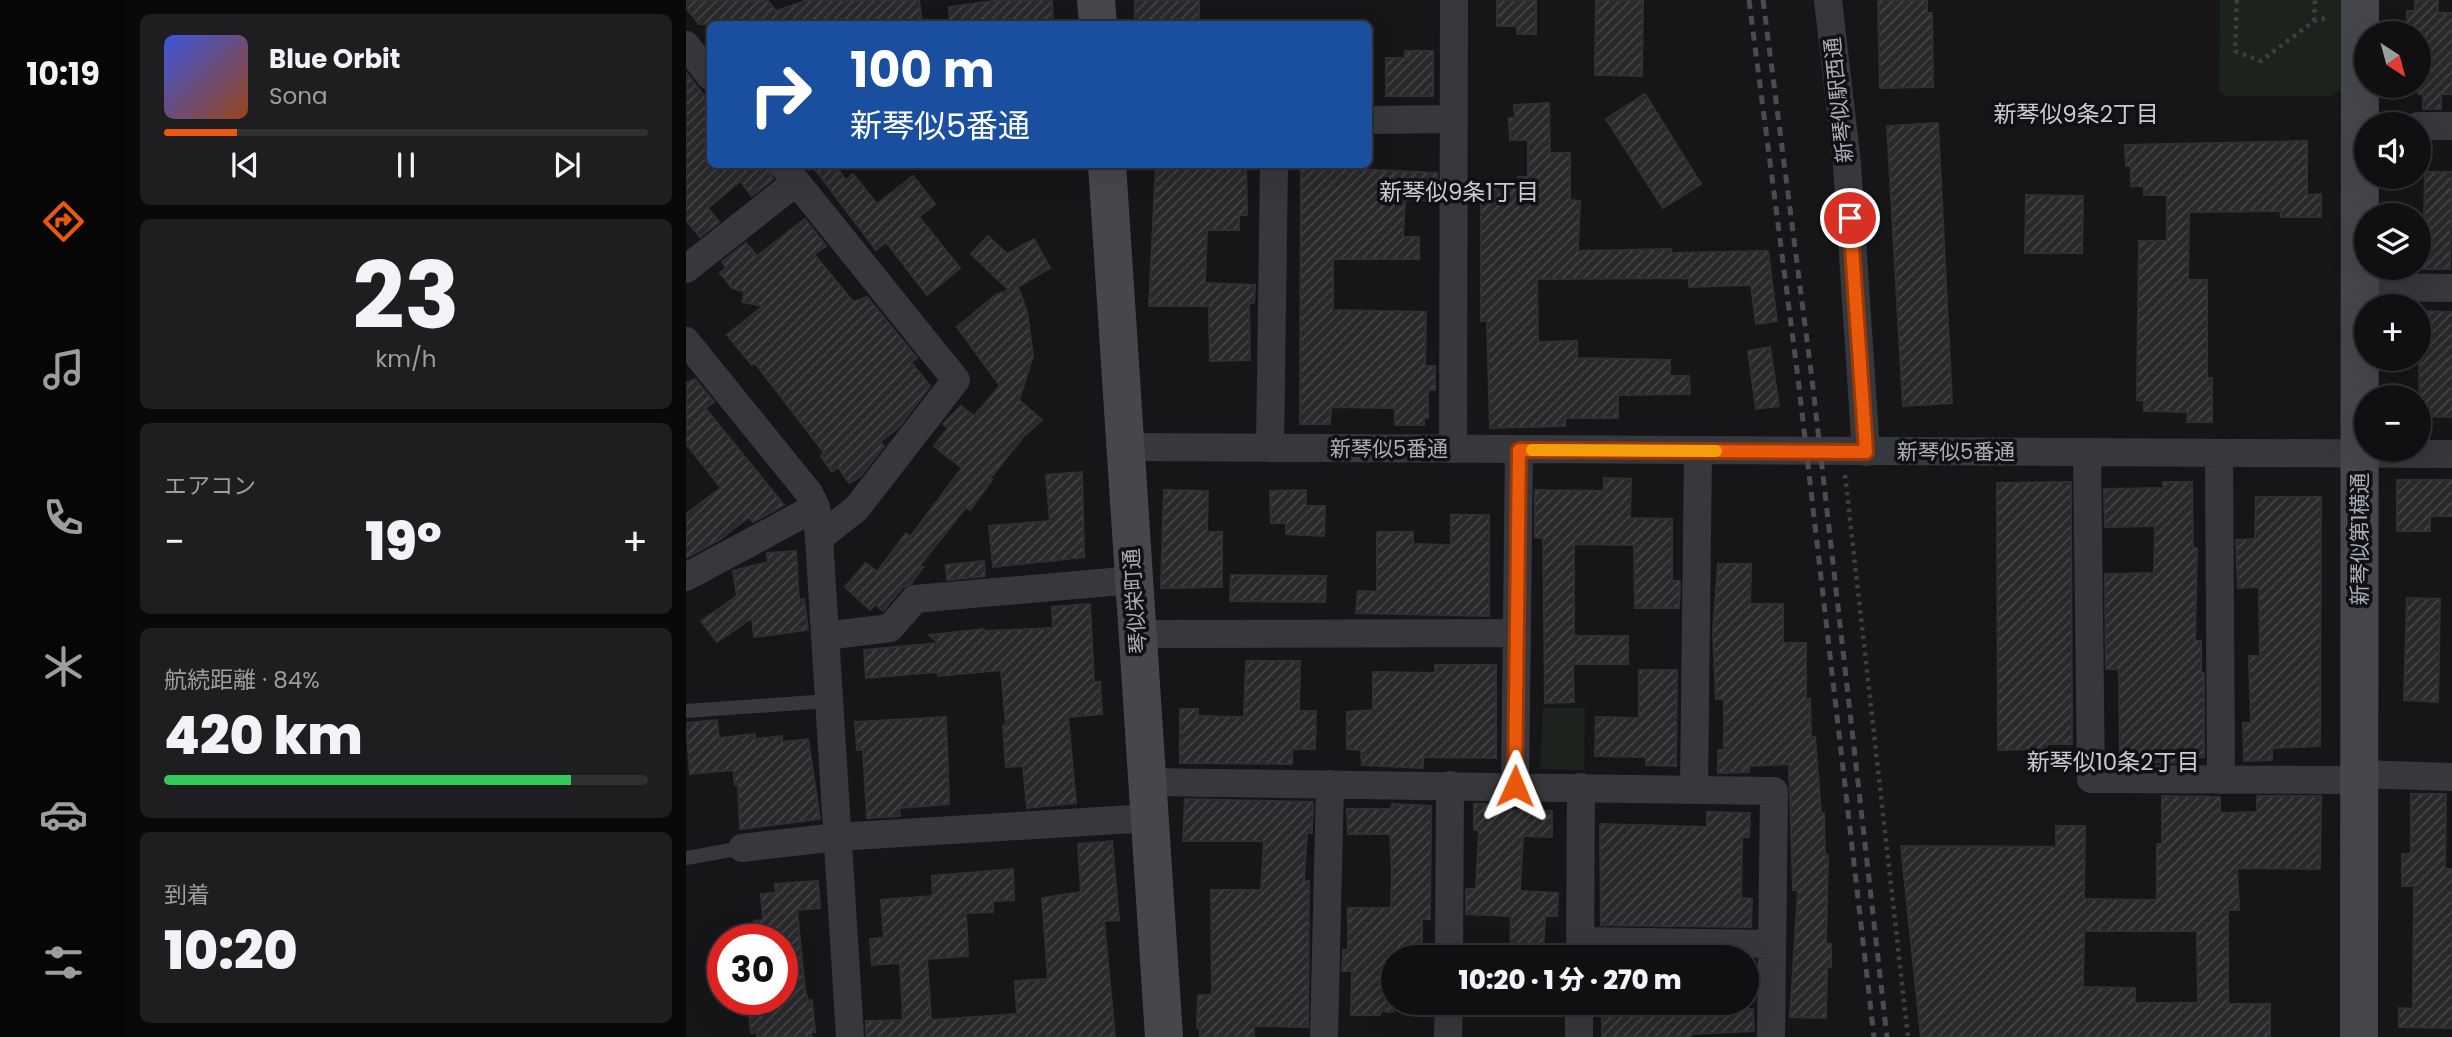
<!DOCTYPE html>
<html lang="ja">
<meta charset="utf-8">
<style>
:root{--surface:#101012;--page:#1e1e20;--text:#f1f3f6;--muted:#9c9d9f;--line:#303032;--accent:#ea580c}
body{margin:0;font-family:Poppins,"Noto Sans JP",sans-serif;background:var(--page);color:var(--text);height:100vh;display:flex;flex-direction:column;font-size:26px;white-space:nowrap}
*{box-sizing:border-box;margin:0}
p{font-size:23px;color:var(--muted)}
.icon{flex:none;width:38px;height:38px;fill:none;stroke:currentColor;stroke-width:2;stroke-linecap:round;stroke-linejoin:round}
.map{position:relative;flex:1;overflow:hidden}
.sheet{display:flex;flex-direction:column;gap:14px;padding:14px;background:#09090a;width:560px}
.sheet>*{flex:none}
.guide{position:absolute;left:21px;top:21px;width:665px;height:147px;border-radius:10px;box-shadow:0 7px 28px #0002,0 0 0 2px var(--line);background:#1a4fa0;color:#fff;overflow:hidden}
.needle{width:46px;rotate:144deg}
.fabs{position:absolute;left:1668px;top:21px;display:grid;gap:14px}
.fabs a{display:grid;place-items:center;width:77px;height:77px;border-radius:50%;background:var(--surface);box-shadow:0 7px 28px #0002,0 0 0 2px var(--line);font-size:35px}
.speed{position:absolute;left:21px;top:924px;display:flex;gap:14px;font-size:35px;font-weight:700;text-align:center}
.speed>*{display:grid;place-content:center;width:91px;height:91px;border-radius:50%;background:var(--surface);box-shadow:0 7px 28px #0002,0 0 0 2px var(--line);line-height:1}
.speed .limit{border:10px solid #d22;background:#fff;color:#111}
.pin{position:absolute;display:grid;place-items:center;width:60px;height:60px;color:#fff;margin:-30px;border:4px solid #fff;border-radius:50%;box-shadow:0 2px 7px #0007}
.me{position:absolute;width:77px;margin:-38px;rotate:1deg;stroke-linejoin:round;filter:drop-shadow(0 0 5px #0008)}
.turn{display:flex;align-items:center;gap:24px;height:147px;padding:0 28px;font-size:32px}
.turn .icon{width:91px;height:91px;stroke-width:2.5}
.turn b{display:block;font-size:49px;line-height:60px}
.big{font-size:52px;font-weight:800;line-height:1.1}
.sheet .card{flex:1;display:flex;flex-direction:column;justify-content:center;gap:10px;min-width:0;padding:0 24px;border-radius:10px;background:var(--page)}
.sheet .dial{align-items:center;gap:0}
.dial b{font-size:91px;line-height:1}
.song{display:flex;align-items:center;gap:21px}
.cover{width:84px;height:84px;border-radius:10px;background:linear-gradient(135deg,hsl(230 70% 55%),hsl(20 70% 35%))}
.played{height:7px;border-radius:4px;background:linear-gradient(90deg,var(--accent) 15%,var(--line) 15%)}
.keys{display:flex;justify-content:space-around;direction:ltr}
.heat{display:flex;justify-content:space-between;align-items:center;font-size:38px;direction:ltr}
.charge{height:10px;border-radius:5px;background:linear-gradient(90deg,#34c759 84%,var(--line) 0)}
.trip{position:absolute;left:695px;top:945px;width:378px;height:70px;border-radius:35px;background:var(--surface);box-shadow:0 7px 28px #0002,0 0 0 2px var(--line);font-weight:800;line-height:70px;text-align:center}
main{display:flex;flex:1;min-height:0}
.tab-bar{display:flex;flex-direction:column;width:126px;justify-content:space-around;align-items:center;background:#060607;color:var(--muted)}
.tab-bar .icon{width:49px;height:49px}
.tab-bar .on{color:var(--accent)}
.tab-bar b{font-size:32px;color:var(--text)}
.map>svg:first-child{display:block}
.park{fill:#1c231d}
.building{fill:url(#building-hatch);stroke:#303034;stroke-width:2;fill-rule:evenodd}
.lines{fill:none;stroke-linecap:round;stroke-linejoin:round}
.path{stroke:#3d3f44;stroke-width:4.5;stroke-dasharray:3.5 5;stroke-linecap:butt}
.lane{stroke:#37383d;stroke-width:14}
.street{stroke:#37383d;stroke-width:28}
.secondary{stroke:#45474d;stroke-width:38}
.rail{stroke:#4a4c52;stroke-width:5;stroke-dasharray:9 7;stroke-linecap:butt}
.route-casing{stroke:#983908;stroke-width:18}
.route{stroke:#ea580c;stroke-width:12}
.slow{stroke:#f59e0b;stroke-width:12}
.labels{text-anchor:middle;stroke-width:7;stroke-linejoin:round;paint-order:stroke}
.street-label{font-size:21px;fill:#a8adb8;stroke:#111113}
.neighbourhood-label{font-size:23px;fill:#c9ccd4;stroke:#111113}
</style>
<main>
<nav class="tab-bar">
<b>10:19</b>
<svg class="icon on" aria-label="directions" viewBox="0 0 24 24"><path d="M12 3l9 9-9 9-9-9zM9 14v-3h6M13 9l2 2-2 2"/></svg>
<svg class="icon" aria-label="music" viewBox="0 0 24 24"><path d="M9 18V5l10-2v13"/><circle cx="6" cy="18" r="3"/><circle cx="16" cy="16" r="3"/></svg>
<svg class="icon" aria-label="phone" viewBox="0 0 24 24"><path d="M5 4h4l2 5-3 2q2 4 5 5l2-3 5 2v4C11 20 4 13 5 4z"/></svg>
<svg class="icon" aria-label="climate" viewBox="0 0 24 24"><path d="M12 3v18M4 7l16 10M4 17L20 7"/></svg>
<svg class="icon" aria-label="car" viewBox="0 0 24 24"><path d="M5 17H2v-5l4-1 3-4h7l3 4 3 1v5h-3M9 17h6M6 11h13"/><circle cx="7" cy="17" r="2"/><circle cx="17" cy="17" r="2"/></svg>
<svg class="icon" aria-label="filters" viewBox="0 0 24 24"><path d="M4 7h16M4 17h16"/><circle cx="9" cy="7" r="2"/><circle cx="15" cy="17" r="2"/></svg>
</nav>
<section class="sheet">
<div class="card">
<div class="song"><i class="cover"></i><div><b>Blue Orbit</b><p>Sona</p></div></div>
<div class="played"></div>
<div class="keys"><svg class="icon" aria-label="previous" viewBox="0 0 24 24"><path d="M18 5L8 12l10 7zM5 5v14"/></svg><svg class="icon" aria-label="pause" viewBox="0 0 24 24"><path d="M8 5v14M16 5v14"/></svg><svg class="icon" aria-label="next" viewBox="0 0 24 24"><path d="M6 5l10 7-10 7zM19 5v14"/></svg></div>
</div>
<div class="card dial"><b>23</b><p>km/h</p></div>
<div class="card"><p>エアコン</p>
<div class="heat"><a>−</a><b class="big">19°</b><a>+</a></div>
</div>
<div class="card"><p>航続距離 · 84%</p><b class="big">420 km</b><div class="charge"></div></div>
<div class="card"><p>到着</p><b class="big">10:20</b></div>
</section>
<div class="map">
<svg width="1766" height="1037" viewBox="0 0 1766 1037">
<defs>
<pattern id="building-hatch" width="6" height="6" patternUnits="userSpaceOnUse" patternTransform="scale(1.75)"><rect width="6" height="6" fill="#29292c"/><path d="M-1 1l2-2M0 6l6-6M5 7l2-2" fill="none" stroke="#454548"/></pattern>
</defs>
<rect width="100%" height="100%" fill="#161618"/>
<path class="park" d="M1534 0H1656L1655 89 1646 96H1539L1533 90Z
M857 708H899L898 770 854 769Z"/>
<path class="building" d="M0 0H81L90 11 122 0H233L236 24H13L0 8Z
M315 0H366L367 24H264L263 7Z
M449 0H513V24H449Z
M811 0H850V34H831V26H811Z
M910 0H957L956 76 909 75Z
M1192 0H1241V13H1246L1247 87 1194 88Z
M1729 0H1752V13H1766V94H1755V109H1737V95L1732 94V33H1721V11H1729Z
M719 51H747V96H700V58H719Z
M0 72 24 103V164H80L87 179 66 196 54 181 22 208 33 222 14 237 0 220Z
M959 94 1015 184 977 208 920 119Z
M863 103 864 153H884V200L894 201 892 251 985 249V253L1082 251 1091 321 1070 324 1065 285 1003 287V278L851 279 852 342 891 341V358L984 360V376H1003L1004 394 932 395V418H879V426L804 428 801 321H795V185H832V177H842V140H824L823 118H829L828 105Z
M1252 123 1266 403 1217 406 1201 126Z
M1621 141V195L1635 194V217H1595V211L1503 212 1502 280H1521V378H1526V422H1501L1502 412 1458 411V401L1451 400 1453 241H1481V195H1458V186H1445V166H1440L1439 145Z
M125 164H148L160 180 167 174 191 204 227 176 249 204 233 217 274 268 241 295 200 242 190 250Z
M470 164H560L561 215H553V230H521L519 283 569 285 568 303H563L564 360 524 361 523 306H463Z
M649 164V168L751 173V201L719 200 717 237H733V259H647V310L740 312 739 366H749V390H742V418H738V425H709V408L645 407 644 424H614L615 165Z
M1739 172H1766L1764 269H1732V218H1738Z
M1340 195 1397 196 1396 253H1339Z
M119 219 140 246 128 254 167 302 181 297 231 358 225 362 244 386 213 427 194 442 198 446 174 477 163 483 152 467 146 472 135 456 138 453 69 363 66 365 41 335 77 306 56 302 59 292 46 288 34 273 40 268 36 262 60 243 71 256Z
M302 236 321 254 348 239 364 268 328 289 332 287 341 312 347 356 333 400 356 420 338 436 302 481 306 480 284 510 280 507 232 568 237 567 225 584 216 588 197 611 189 604 184 610 159 587 180 563 191 572 220 533 224 537 276 468 248 446 262 428 257 424 275 406 288 416 314 386 271 327 310 295 323 290 285 254Z
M1732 311 1766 312V417L1734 416Z
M1084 347 1093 406 1070 409 1062 351Z
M9 379 28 402 19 408 98 505 67 522 63 517 33 540 0 558V514L35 488 0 444V383Z
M396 472 398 557 307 567 303 526 364 521 360 475Z
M918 478 945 479 944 518 986 519V581H994L993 608H949L948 545 888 544V636H942V664H887L888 702 859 703 857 538 849 537V490L918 491Z
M1711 480H1766V516H1744V531H1711Z
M1385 482 1386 744H1361V749L1312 750 1311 483Z
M1477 482H1506L1507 548H1511L1509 641H1515V673H1518V757H1506V763L1434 761 1433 669H1420L1419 574 1468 573 1469 526 1419 527 1418 489 1477 488Z
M478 490 522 491 521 532H536V587L475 588Z
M620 490V506H639L638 536 600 534V523H585L584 491Z
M1570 497H1635L1634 746 1586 748V760L1558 761 1557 723H1565L1563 656H1574L1573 587 1552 588 1550 540 1569 539Z
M765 515H803V616L670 613 672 591 691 592V532H727V544L765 545Z
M110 551 113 600 118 599 122 630 68 637 66 618 31 642 15 621 51 596 47 571 82 562 81 553Z
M298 561 299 576 261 580 260 565Z
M1032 564H1065L1064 604H1097V643H1120V699H1124L1125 737H1129L1135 813H1138L1139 855H1142L1140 944H1145V967H1141L1140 1018 1104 1017 1112 890H1107L1103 764 1063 766V772L1032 773V750H1038V699H1030L1027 632Z
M545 575 640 576 639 602 544 601Z
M1721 598 1754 599 1752 702 1718 700Z
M404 604 408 682H414L416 714 382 717 390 803 341 808 337 766 320 767 317 726 320 725 315 670 252 676V672L180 678 178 650 253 643 243 635 298 629 299 631 367 628 366 607Z
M560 661H614L613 711H630L629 749H606V764L494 763V709H512V716L558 717Z
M749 665H810V758L737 757V768L676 765 675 750 661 749V712L687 710V672L749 673Z
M953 670H991L990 766 960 765V757L909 756 910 717 953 718Z
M260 717 263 804 213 808 214 816 181 818 177 750H171L169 722Z
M31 720 33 738 69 734V739L96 736V742L122 739 134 819 54 829 52 784 49 785 47 770 4 774 0 723Z
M1725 794H1760L1759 869H1766V1028L1713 1027V1008L1727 1009 1728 886H1716V854H1725Z
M1476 796 1534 797V813L1571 812V796H1635L1634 869 1551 868 1553 910H1542V1004H1584V1037H1235L1215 846 1370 847V826H1399L1398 899 1471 900V844H1476ZM1398 931H1511L1512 1003H1449V988L1397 987Z
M499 799 627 802 626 833H621L618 881H623L622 1027 568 1026V1037H514V1028H511L512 995H526L525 890H575L578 841H497Z
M706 804 745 806 744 919H736V957H707V1012L694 1011V1015H665L666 971H656L657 950H662V908H705L706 870 704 834H662L661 809H705Z
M788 804H825V810L866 811V837L837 836 834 891 872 893 871 916H859L857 957H824L825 916 780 914V889H790L793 830H788Z
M1021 812 1064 813 1063 837H1056L1055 898 1066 899 1065 927 915 925 914 824 1021 827Z
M426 841 433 920 418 921 429 1037H180V1021L217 1020 214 963 186 965 184 939 198 938 195 900 247 896 246 876 327 869 328 900 307 901V912L280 913 282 956 241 959 245 1020 331 1014 329 981 362 979 356 898 395 892 392 844Z
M132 881 134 908 111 910 119 990 122 1001 126 1000 129 1032H125V1037H71V1032L65 1033 62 1008 70 1007V1003L85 1002 84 999H96V940H70L68 921 77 920 75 894 90 893 89 884Z
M916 1003H1003V1012L1067 1009 1068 1031 1005 1034V1037H916Z"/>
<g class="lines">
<path class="path" d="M1551 0 1549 51 1575 61 1628 21 1644 17
M1628 21 1629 0
M1159 475 1222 1037"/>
<path class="lane" d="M0 711 143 701
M0 858 56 848"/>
<path class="street" d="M1142 0 1161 164 1180 452
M0 45 24 76
M682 120 767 119
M1732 126H1766
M96 164 270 380 170 509 133 538 164 1037
M0 269 110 182
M1674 287 1766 288
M0 341 123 493 130 507 133 538
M439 447 1766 454
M584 448 588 164
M767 449 768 0
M1401 452 1405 779 1674 780
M1533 453 1535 780
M0 577 130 507
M451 634 831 633
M139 636 204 628 229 599 448 580
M1674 774 1766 777
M461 782 1088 791 1085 1037
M829 786 833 450
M1008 789 1012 451
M56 848 150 837 464 818
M894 941 1085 944
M763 957 764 785
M894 957 895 787
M638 1037 644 784
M762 1037 763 1003
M893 1037V1003"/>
<path class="secondary" d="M410 0 412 24
M421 164 478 1037
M1673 1037 1674 0"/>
<path class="rail" d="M1063 0 1112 378 1188 1037
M1077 0 1126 379 1201 1037"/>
</g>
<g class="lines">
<defs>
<path id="route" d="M829 786 833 450 1180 452 1164 218"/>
</defs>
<use href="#route" class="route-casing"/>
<use href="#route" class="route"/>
<path class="slow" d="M846 450 1030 451"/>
</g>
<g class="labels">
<g class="street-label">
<text transform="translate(1153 100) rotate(-96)" y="7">新琴似駅西通</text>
<text x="703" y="456">新琴似5番通</text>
<text x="1270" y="459">新琴似5番通</text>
<text transform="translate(1674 539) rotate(-90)" y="7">新琴似第1横通</text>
<text transform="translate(449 601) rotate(-94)" y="7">琴似栄町通</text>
</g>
<g class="neighbourhood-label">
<text x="1390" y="122">新琴似9条2丁目</text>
<text x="773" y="200">新琴似9条1丁目</text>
<text x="1427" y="770">新琴似10条2丁目</text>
</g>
</g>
</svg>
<div class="fabs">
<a><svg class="needle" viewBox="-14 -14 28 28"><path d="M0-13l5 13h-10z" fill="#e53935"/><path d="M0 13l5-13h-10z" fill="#9c9d9f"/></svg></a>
<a><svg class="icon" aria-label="sound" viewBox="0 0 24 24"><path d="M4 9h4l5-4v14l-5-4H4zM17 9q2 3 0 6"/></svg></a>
<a><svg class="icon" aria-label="layers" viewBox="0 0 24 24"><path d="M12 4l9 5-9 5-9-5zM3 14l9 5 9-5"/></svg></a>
<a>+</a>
<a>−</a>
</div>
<div class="speed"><div class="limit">30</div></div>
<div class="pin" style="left:1164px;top:218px;background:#d93025"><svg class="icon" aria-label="arrive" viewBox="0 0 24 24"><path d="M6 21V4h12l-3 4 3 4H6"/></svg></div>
<svg class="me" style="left:829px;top:786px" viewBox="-20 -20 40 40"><path d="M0-17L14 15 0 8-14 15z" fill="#ea580c" stroke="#fff" stroke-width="4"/></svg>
<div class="trip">10:20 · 1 分 · 270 m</div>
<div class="guide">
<div class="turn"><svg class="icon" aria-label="right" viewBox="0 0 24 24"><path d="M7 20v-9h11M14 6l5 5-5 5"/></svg><div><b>100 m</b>新琴似5番通</div></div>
</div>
</div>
</main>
